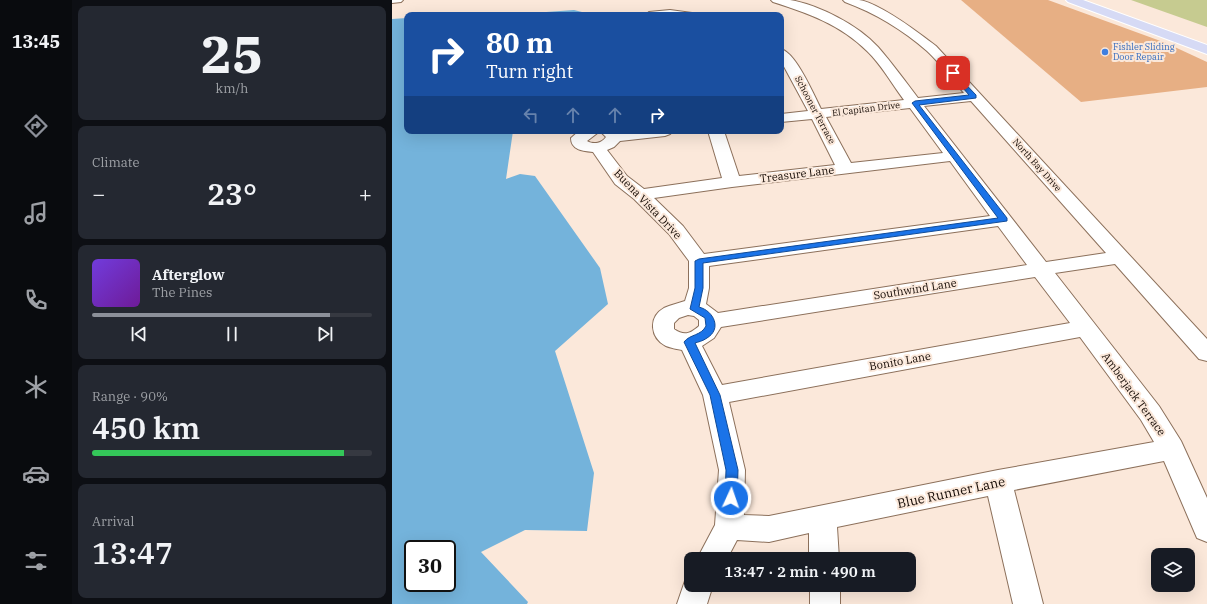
<!DOCTYPE html>
<meta charset="utf-8">
<style>
:root{--surface:#171b24;--page:#242831;--text:#f1f3f6;--muted:#9ea1a6;--line:#363941;--accent:#8c9099}
body{margin:0;font-family:"IBM Plex Serif",serif;background:var(--page);color:var(--text);height:100vh;display:flex;flex-direction:column;font-size:15px;white-space:nowrap}
*{box-sizing:border-box;margin:0}
p{font-size:13px;color:var(--muted)}
.icon{flex:none;width:22px;height:22px;fill:none;stroke:currentColor;stroke-width:2;stroke-linecap:round;stroke-linejoin:round}
.map{position:relative;flex:1;overflow:hidden}
.details{display:flex;flex-direction:column;gap:6px;padding:6px;background:#0d0f14;width:320px}
.details>*{flex:none}
.hud{position:absolute;left:12px;top:12px;width:380px;height:122px;border-radius:8px;box-shadow:0 4px 16px #0002;background:#1a4fa0;color:#fff;overflow:hidden}
.controls{position:absolute;left:759px;top:548px;display:grid;gap:8px}
.controls a{display:grid;place-items:center;width:44px;height:44px;border-radius:8px;background:var(--surface);box-shadow:0 4px 16px #0002;font-size:20px}
.speed{position:absolute;left:12px;top:540px;display:flex;gap:8px;font-size:20px;font-weight:700;text-align:center}
.speed>*{display:grid;place-content:center;width:52px;height:52px;border-radius:50%;background:var(--surface);box-shadow:0 4px 16px #0002;line-height:1}
.speed .limit{border:2px solid #111;border-radius:6px;background:#fff;color:#111}
.pin{position:absolute;display:grid;place-items:center;width:34px;height:34px;color:#fff;margin:-17px;border-radius:8px;box-shadow:0 2px 6px #0006}
.me{position:absolute;width:44px;margin:-22px;rotate:3deg;stroke-linejoin:round;filter:drop-shadow(0 0 3px #0008)}
.turn{display:flex;align-items:center;gap:14px;height:84px;padding:0 16px;font-size:18px}
.turn .icon{width:52px;height:52px;stroke-width:2.5}
.turn b{display:block;font-size:28px;line-height:34px}
.lanes{display:flex;align-items:center;height:38px;padding:0 16px;background:#0003;justify-content:center;gap:20px;direction:ltr}
.lanes .off{opacity:.35}
.big{font-size:30px;font-weight:600;line-height:1.1}
.details .tile{flex:1;display:flex;flex-direction:column;justify-content:center;gap:6px;min-width:0;padding:0 14px;border-radius:8px;background:var(--page)}
.details .dial{align-items:center;gap:0}
.dial b{font-size:52px;line-height:1}
.song{display:flex;align-items:center;gap:12px}
.cover{width:48px;height:48px;border-radius:6px;background:linear-gradient(135deg,hsl(260 70% 55%),hsl(280 70% 35%))}
.played{height:4px;border-radius:2px;background:linear-gradient(90deg,var(--accent) 85%,var(--line) 85%)}
.keys{display:flex;justify-content:space-around;direction:ltr}
.heat{display:flex;justify-content:space-between;align-items:center;font-size:22px;direction:ltr}
.charge{height:6px;border-radius:3px;background:linear-gradient(90deg,#34c759 90%,var(--line) 0)}
.trip{position:absolute;left:292px;top:552px;width:232px;height:40px;border-radius:8px;background:var(--surface);box-shadow:0 4px 16px #0002;font-weight:600;line-height:40px;text-align:center}
main{display:flex;flex:1;min-height:0}
.tabs{display:flex;flex-direction:column;width:72px;justify-content:space-around;align-items:center;background:#090b0e;color:var(--muted)}
.tabs .icon{width:28px;height:28px}
.tabs .on{color:var(--accent)}
.tabs b{font-size:18px;color:var(--text)}
.map>svg:first-child{display:block}
.green{fill:#c6cb90}
.water{fill:#74b3db;fill-rule:evenodd}
.building{fill:#e7af84}
.lines{fill:none;stroke-linecap:round;stroke-linejoin:round}
.minor-casing{stroke:#8c705b;stroke-width:2}
.major-casing{stroke:#fff;stroke-width:2}
.minor{fill:#fff;fill-rule:evenodd}
.major{fill:#d6daf5;fill-rule:evenodd}
.route{fill:#1a73e8;stroke:#114b97}
.shop-dot{fill:#3f7fe0;stroke:#fbe8da;stroke-width:1.5}
.labels{text-anchor:middle;stroke-width:4;stroke-linejoin:round;paint-order:stroke}
.far-shop-label{font-size:9px;fill:#366cbe;stroke:#fbe8da;text-anchor:start}
.far-street-label{font-size:9px;fill:#140a04;stroke:#fbe8da}
.street-label{font-size:11px;fill:#140a04;stroke:#fbe8da}
.near-street-label{font-size:13px;fill:#140a04;stroke:#fbe8da}
</style>
<main>
<nav class="tabs">
<b>13:45</b>
<svg class="icon on" aria-label="directions" viewBox="0 0 24 24"><path d="M12 3l9 9-9 9-9-9zM9 14v-3h6M13 9l2 2-2 2"/></svg>
<svg class="icon" aria-label="music" viewBox="0 0 24 24"><path d="M9 18V5l10-2v13"/><circle cx="6" cy="18" r="3"/><circle cx="16" cy="16" r="3"/></svg>
<svg class="icon" aria-label="phone" viewBox="0 0 24 24"><path d="M5 4h4l2 5-3 2q2 4 5 5l2-3 5 2v4C11 20 4 13 5 4z"/></svg>
<svg class="icon" aria-label="climate" viewBox="0 0 24 24"><path d="M12 3v18M4 7l16 10M4 17L20 7"/></svg>
<svg class="icon" aria-label="car" viewBox="0 0 24 24"><path d="M5 17H2v-5l4-1 3-4h7l3 4 3 1v5h-3M9 17h6M6 11h13"/><circle cx="7" cy="17" r="2"/><circle cx="17" cy="17" r="2"/></svg>
<svg class="icon" aria-label="filters" viewBox="0 0 24 24"><path d="M4 7h16M4 17h16"/><circle cx="9" cy="7" r="2"/><circle cx="15" cy="17" r="2"/></svg>
</nav>
<section class="details">
<div class="tile dial"><b>25</b><p>km/h</p></div>
<div class="tile"><p>Climate</p>
<div class="heat"><a>−</a><b class="big">23°</b><a>+</a></div>
</div>
<div class="tile">
<div class="song"><i class="cover"></i><div><b>Afterglow</b><p>The Pines</p></div></div>
<div class="played"></div>
<div class="keys"><svg class="icon" aria-label="previous" viewBox="0 0 24 24"><path d="M18 5L8 12l10 7zM5 5v14"/></svg><svg class="icon" aria-label="pause" viewBox="0 0 24 24"><path d="M8 5v14M16 5v14"/></svg><svg class="icon" aria-label="next" viewBox="0 0 24 24"><path d="M6 5l10 7-10 7zM19 5v14"/></svg></div>
</div>
<div class="tile"><p>Range · 90%</p><b class="big">450 km</b><div class="charge"></div></div>
<div class="tile"><p>Arrival</p><b class="big">13:47</b></div>
</section>
<div class="map">
<svg width="815" height="604" viewBox="0 0 815 604">
<rect width="100%" height="100%" fill="#fbe8da"/>
<path class="green" d="M739 0H815V27Z"/>
<path class="water" d="M182 10 202 15H111Z
M15 18V131H121L114 179 128 174 143 176 208 268 216 304 163 351 202 473 195 531 133 530 89 552 136 602 135 604H0V19ZM21 549H55V583H21Z"/>
<path class="building" d="M569 0H656L774 43 815 62V87L689 102Z"/>
<g class="lines">
<defs>
<path id="minor" d="M0 0H11L9 2 0 3Z
M379 0C385 0 392 0 398 0 427 5 466 25 486 47 500 63 513 81 526 98L572 93C560 79 548 63 535 51 511 30 483 13 453 2L451 0C456 0 462 0 467 0 488 3 527 33 544 46L815 339V361L807 359 723 264 663 273 767 406 789 441 815 498V542L805 538 772 461 622 490 651 604H621L596 496 445 527 447 559H417V533L377 542 345 540 335 559H305L323 525 327 470 311 395 290 350C285 349 279 348 274 346 258 338 256 317 272 308 278 305 287 303 293 301L297 288V261L277 234 242 199 223 184 201 152C191 151 179 150 179 138L187 131H281L278 134 273 136 228 141 222 147 215 150 235 176 252 189 330 178 316 131H332L347 176 443 165 420 119 389 122V114L416 111 389 61V49C404 53 422 95 429 109L512 100C500 84 489 64 475 51 449 25 416 13 381 2ZM579 101 714 253 654 262 532 106ZM518 108 551 153 459 163 434 117ZM208 131 214 137C210 143 202 145 195 141ZM558 161 598 216 312 254 291 226 262 198 340 187ZM606 226 635 265 326 313 314 304 317 288V266ZM643 277 678 323 330 385 310 346 322 338 329 327ZM296 315 302 316 307 320V326C298 334 292 336 282 329V323L287 318ZM688 337 749 420 762 442 606 470 377 516 352 515 353 470 337 402Z
M278 10 300 13 302 15 255 14 257 12Z
M299 573V585H321L315 604H285L295 575Z
M418 585H448V604H418Z"/>
<path id="major" d="M674 0H691L815 45V54L676 2Z"/>
</defs>
<use href="#minor" class="minor-casing"/>
<use href="#major" class="major-casing"/>
<use href="#minor" class="minor"/>
<use href="#major" class="major"/>
</g>
<path class="route" d="M561 71 584 95V98L527 105 615 218V221L311 263V288L307 307C322 311 330 329 315 338 311 341 306 342 303 343L328 395 346 470 345 498 343 502 339 504 334 502 333 498 334 470 318 395 292 342C298 334 309 336 314 326L313 318 298 309 303 288V261L307 259 606 218 520 103 523 101 577 95 558 73Z"/>
<circle class="shop-dot" cx="713" cy="52" r="4"/>
<g class="labels">
<g class="far-shop-label">
<text x="721" y="50">Fishler Sliding<tspan x="721" dy="10">Door Repair</tspan></text>
</g>
<g class="far-street-label">
<text transform="translate(474 109) rotate(-7)" y="3">El Capitan Drive</text>
<text transform="translate(423 110) rotate(62)" y="3">Schooner Terrace</text>
<text transform="translate(645 165) rotate(48)" y="3">North Bay Drive</text>
</g>
<g class="street-label">
<text transform="translate(405 174) rotate(-7)" y="4">Treasure Lane</text>
<text transform="translate(256 204) rotate(46)" y="4">Buena Vista Drive</text>
<text transform="translate(523 289) rotate(-9)" y="4">Southwind Lane</text>
<text transform="translate(508 361) rotate(-10)" y="4">Bonito Lane</text>
<text transform="translate(742 394) rotate(54)" y="4">Amberjack Terrace</text>
</g>
<g class="near-street-label">
<text transform="translate(559 492) rotate(-12)" y="5">Blue Runner Lane</text>
</g>
</g>
</svg>
<div class="controls">
<a><svg class="icon" aria-label="layers" viewBox="0 0 24 24"><path d="M12 4l9 5-9 5-9-5zM3 14l9 5 9-5"/></svg></a>
</div>
<div class="speed"><div class="limit">30</div></div>
<div class="pin" style="left:561px;top:73px;background:#d93025"><svg class="icon" aria-label="arrive" viewBox="0 0 24 24"><path d="M6 21V4h12l-3 4 3 4H6"/></svg></div>
<svg class="me" style="left:339px;top:498px" viewBox="-20 -20 40 40"><circle r="17" fill="#1a73e8" stroke="#fff" stroke-width="3"/><path d="M0-11L8 9 0 5-8 9z" fill="#fff"/></svg>
<div class="trip">13:47 · 2 min · 490 m</div>
<div class="hud">
<div class="turn"><svg class="icon" aria-label="right" viewBox="0 0 24 24"><path d="M7 20v-9h11M14 6l5 5-5 5"/></svg><div><b>80 m</b>Turn right</div></div>
<div class="lanes"><svg class="icon off" aria-label="left" viewBox="0 0 24 24"><path d="M17 20v-9H6M10 6l-5 5 5 5"/></svg><svg class="icon off" aria-label="ahead" viewBox="0 0 24 24"><path d="M12 20V5M6 11l6-6 6 6"/></svg><svg class="icon off" aria-label="ahead" viewBox="0 0 24 24"><path d="M12 20V5M6 11l6-6 6 6"/></svg><svg class="icon" aria-label="right" viewBox="0 0 24 24"><path d="M7 20v-9h11M14 6l5 5-5 5"/></svg></div>
</div>
</div>
</main>
